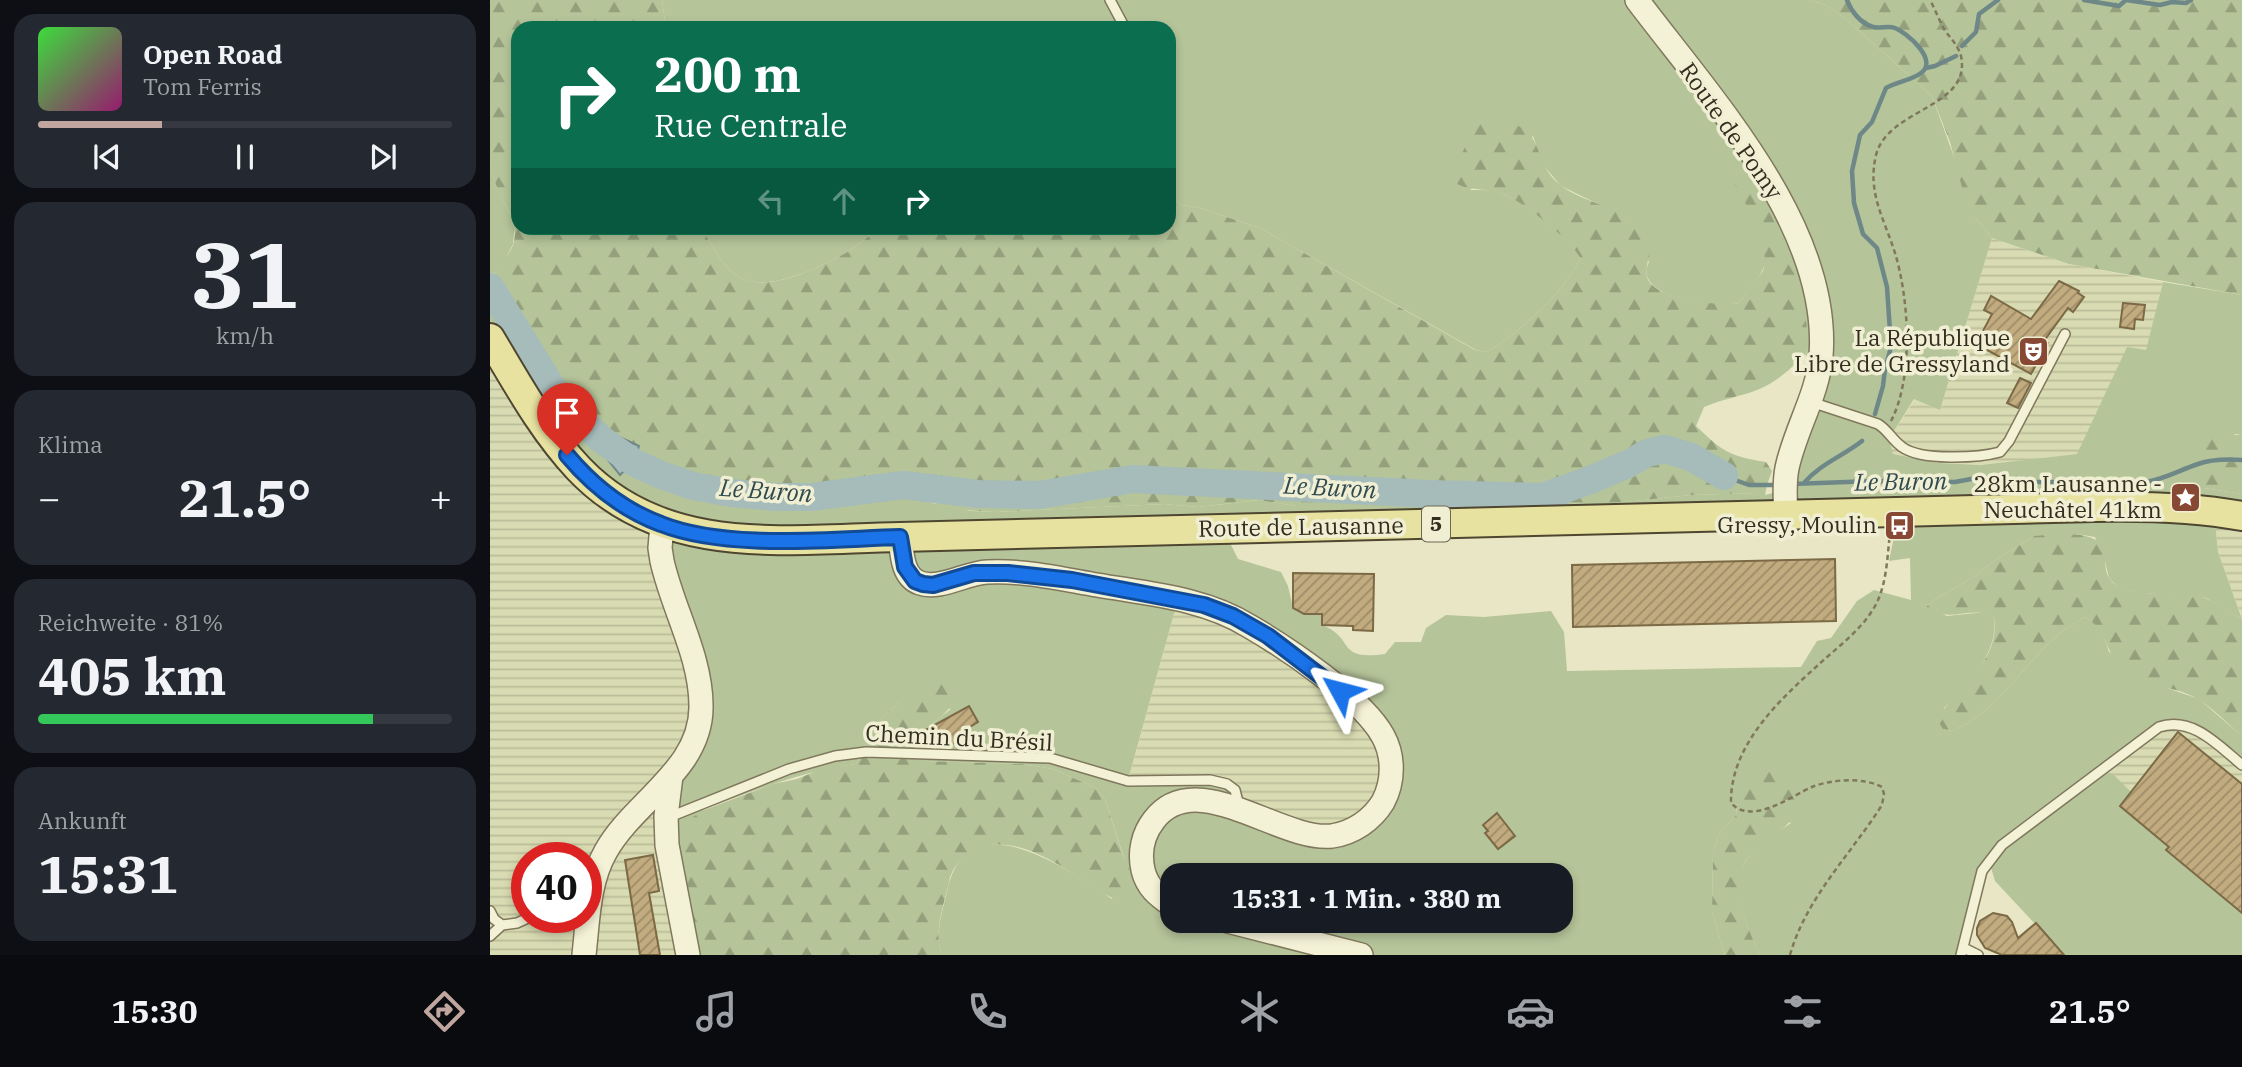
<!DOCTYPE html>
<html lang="de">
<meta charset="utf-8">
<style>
:root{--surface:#171b24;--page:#242831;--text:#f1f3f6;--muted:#9ea1a6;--line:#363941;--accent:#c1a69f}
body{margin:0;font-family:"IBM Plex Serif",serif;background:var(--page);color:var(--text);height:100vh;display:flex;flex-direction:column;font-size:26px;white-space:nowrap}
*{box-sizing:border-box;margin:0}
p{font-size:23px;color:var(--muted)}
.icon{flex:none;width:38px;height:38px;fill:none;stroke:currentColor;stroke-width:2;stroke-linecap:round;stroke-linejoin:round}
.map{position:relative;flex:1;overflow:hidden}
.sheet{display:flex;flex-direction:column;gap:14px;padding:14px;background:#0d0f14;width:490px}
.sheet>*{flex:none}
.hud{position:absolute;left:21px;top:21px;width:665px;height:214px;border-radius:21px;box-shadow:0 4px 10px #0003;background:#0b6e4f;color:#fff;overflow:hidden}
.speed{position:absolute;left:21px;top:842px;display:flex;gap:14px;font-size:35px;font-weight:700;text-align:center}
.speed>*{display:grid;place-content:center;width:91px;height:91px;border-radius:50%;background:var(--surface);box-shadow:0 4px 10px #0003;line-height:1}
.speed .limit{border:10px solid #d22;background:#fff;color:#111}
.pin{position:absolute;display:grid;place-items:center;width:60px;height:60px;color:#fff;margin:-72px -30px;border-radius:50% 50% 50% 0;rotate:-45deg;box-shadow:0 0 7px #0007}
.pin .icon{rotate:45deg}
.me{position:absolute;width:77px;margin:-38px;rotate:308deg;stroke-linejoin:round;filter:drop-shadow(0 0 5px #0008)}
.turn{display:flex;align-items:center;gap:24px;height:147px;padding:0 28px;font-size:32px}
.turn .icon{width:91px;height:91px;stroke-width:2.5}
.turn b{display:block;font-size:49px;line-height:60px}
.lanes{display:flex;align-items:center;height:66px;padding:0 28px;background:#0003;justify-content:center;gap:35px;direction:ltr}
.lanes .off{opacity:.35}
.big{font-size:52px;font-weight:700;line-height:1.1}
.sheet .tile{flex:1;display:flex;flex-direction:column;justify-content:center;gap:10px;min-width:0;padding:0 24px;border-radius:21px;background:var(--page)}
.sheet .dial{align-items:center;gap:0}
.dial b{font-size:91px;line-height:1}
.song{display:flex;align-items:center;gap:21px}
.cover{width:84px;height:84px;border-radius:10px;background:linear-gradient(135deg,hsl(120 70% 55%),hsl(320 70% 35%))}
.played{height:7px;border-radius:4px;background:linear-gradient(90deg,var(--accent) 30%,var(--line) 30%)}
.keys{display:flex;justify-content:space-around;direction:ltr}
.heat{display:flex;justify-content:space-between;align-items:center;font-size:38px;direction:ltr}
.charge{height:10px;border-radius:5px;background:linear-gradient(90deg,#34c759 81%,var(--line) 0)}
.trip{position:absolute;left:670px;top:863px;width:413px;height:70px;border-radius:21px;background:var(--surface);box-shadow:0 4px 10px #0003;font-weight:700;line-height:70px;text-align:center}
.tab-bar{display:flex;height:112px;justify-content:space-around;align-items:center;background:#090b0e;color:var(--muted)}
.tab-bar .icon{width:49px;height:49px}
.tab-bar .on{color:var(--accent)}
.tab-bar b{font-size:32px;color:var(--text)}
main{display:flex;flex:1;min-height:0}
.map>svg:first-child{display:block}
.farmland{fill:url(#farmland-rules);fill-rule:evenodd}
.green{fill:#b5c499;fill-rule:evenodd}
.forest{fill:url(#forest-firs)}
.water{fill:url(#water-waves);stroke:#6e8888;stroke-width:2}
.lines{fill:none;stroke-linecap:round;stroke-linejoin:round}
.stream{stroke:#6e8888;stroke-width:4.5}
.river{stroke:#a5bcba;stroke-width:28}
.building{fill:url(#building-hatch);stroke:#7c6946;stroke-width:2}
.service-casing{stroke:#80785d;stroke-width:12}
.tertiary-casing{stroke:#80785d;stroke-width:26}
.primary-casing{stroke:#4e4630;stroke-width:32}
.path{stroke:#80785d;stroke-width:2.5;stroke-dasharray:5 3.5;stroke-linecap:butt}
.service{stroke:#f4f2d6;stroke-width:9}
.tertiary{stroke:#f4f2d6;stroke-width:23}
.primary{stroke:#e7e2a0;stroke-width:28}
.route-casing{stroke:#114b97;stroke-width:18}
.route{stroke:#1a73e8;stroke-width:12}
.labels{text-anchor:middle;stroke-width:7;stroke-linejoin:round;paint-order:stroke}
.shield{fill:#f0efd3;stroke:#6b6755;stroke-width:2}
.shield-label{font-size:21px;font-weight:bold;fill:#322d1f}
.street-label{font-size:23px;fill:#322d1f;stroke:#f0efd3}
.poi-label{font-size:23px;fill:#322d1f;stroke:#f0efd3;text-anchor:end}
.water-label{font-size:24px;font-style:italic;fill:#304a50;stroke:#f0efd3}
</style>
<main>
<section class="sheet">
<div class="tile">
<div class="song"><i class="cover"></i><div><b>Open Road</b><p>Tom Ferris</p></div></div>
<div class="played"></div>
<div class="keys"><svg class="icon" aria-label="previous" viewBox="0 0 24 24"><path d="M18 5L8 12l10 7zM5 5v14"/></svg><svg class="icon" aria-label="pause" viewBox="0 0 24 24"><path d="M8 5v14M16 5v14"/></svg><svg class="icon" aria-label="next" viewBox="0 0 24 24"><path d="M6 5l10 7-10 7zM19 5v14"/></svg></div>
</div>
<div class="tile dial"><b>31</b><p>km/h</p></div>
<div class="tile"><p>Klima</p>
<div class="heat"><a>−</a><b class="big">21.5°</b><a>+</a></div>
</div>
<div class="tile"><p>Reichweite · 81%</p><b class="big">405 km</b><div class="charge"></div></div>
<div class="tile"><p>Ankunft</p><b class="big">15:31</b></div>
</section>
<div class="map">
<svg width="1752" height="955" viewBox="0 0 1752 955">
<defs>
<pattern id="farmland-rules" width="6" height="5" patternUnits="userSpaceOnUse" patternTransform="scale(1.75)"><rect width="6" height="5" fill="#d9dcb2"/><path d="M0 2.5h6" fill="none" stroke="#bbbd99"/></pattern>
<pattern id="forest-firs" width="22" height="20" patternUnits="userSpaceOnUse" patternTransform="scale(1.75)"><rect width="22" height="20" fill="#b5c499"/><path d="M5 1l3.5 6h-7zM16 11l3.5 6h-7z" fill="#94a07c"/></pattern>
<pattern id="water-waves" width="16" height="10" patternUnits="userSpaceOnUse" patternTransform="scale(1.75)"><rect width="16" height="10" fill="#a5bcba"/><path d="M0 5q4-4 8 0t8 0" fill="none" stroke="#879997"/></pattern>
<pattern id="building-hatch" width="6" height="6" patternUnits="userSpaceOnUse" patternTransform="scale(1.75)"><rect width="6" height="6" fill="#c1ab7f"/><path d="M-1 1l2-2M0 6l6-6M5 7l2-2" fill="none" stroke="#9d8c67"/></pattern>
</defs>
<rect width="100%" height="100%" fill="#e8e6c4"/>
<path class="farmland" d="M1502 238 1579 264 1673 282 1656 351 1637 348 1588 454 1499 465 1449 463 1403 454 1399 439 1425 399 1450 410Z
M0 338 172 525 205 666 198 955H0ZM37 858H96V917H37Z
M1724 511 1752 516V618L1728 552Z
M688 599 714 605 876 713 899 789 849 835 638 781Z
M1691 724 1752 765V913L1676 850 1678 846 1630 806 1619 773 1598 779 1669 727Z"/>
<path class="green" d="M172 0H1319L1336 5 1357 20 1442 96 1486 218 1502 238 1450 410 1424 399 1399 439 1403 454 1449 463 1491 465 1587 454 1637 347 1656 350 1673 282 1752 295V434H1745L1714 488 1752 494V516L1724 511 1728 552 1752 619 1716 598 1705 596 1649 593 1629 588 1619 578 1615 561 1605 537 1587 534 1544 536 1502 562 1487 575 1444 600 1436 607 1457 616 1496 612 1504 617C1509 653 1478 685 1454 708L1453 729 1462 731C1518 708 1541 644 1595 617 1610 626 1614 635 1619 652L1680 689 1709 699 1747 732 1752 734V765L1716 736 1676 725 1601 778 1619 773 1623 774 1641 792 1630 806 1679 847 1676 850 1752 913V955H1574L1505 881 1499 861 1471 955H1270C1259 929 1238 889 1255 862 1266 845 1285 834 1301 823L1247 803 1246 815 1229 834 1223 852 1222 912 1235 955H452C444 935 452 913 457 892 476 797 577 869 622 899L635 861 615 799 606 788 563 769 532 764 434 761 430 753 432 732 461 709 409 702 385 725 366 764C313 771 263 791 214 809L191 854 209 955H198L176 826 210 722 170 537 126 501 0 338V287L63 389 94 423 111 439 203 486 242 493 285 497H322L413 485 442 503 481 511 505 512 674 504 708 507 769 500 807 506H1006L1041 500 1107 505 1201 495 1268 493 1277 485 1275 495 1295 490 1331 361 1315 355 1320 345 1307 280 1245 183C1258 205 1285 246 1272 271 1266 283 1256 293 1249 303 1227 308 1141 298 1159 262L1139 219 1071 186 1053 165 1043 136 980 190C991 190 1003 189 1013 194 1034 202 1081 238 1090 258 1077 291 1028 333 997 352L986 350 770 228 710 208 679 203V28H176ZM1409 513 1399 561 1420 558 1421 600 1384 590 1367 601 1341 638 1327 641 1311 667 1077 671 1074 632 1061 611 994 617 956 615 936 628 931 642H905L895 654C845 661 866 638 832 625V614H814L803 608 798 586 791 572 748 559 733 529ZM688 599 835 678 901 763 876 822 804 831 749 799 745 790 703 779 638 780ZM682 875H1071V920H682Z
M0 161 6 186 25 224 23 244 15 260 0 278Z
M212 228H390C377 237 364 249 350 256 324 270 273 294 247 276 232 266 221 244 212 228Z"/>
<path class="forest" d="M0 0H172L176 28H28V228H212C221 244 232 266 247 276 274 294 324 270 350 256 364 249 377 237 390 228H679V203L710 208 770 228 985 350 997 352C1028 333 1077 291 1090 258 1081 239 1029 198 1010 193 994 188 981 191 967 184L965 170 986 121 996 116C1011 119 1035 124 1043 139 1053 157 1051 168 1069 184 1094 205 1138 206 1156 236 1165 250 1154 263 1157 277 1162 299 1230 307 1249 303L1273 271C1284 224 1235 191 1240 158L1251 162C1273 200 1296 238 1308 280 1313 302 1316 324 1320 345 1316 355 1310 360 1303 366 1270 397 1251 392 1214 407L1206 426C1233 452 1239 456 1276 462L1282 471 1277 485 1269 493 1201 495 1107 505 1041 500 1006 506H807L768 500 708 507 674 504 505 512C485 511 460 510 442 502 432 498 424 488 415 485 405 482 340 495 325 496 262 503 199 488 143 462L149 447 120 432 111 439C62 395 35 343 0 287 0 271 17 261 23 245 30 223 15 207 7 188 4 180 2 170 0 161Z
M1319 0H1752V295L1579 264 1502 238 1486 218 1474 195 1460 142 1442 96 1357 20 1336 5Z
M1752 434V494L1714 488 1710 463 1719 439Z
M1565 534C1584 534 1600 533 1615 546 1615 556 1614 569 1619 578 1633 600 1685 591 1708 596 1724 600 1738 611 1752 619V734L1747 732C1731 717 1716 701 1695 693 1675 685 1653 687 1635 672 1614 654 1620 632 1595 617 1541 644 1518 708 1462 731L1453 729 1449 723 1450 715C1470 684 1511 660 1504 617 1484 604 1457 625 1436 607L1444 600 1487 575 1502 562 1544 536Z
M448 673H456L465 680C467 711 453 714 432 732L430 753 434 761 532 764 563 769 606 788 615 799 633 856 649 889 635 902C620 899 610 891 597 883 566 863 523 832 484 850 473 855 461 869 459 882 454 905 443 932 452 955H209L189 841 192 829 200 819 214 810 283 784 307 779 334 768 366 764 385 725 409 702Z
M1265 768C1282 771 1297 773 1306 791 1322 825 1263 840 1253 866 1242 895 1258 928 1270 955H1235L1222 912 1223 852 1229 834 1246 815 1249 784 1255 775Z"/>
<path class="water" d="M119 432 149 446 143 462 130 475 106 445Z"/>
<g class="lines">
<path class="stream" d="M1357 0C1361 11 1370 23 1383 27 1390 29 1398 25 1405 28 1417 33 1449 60 1431 73 1422 80 1407 82 1396 88L1382 122 1370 135 1362 171 1364 203 1373 234 1387 248 1397 287 1401 347 1395 369 1393 386 1385 414
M1594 0 1629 6 1636 0 1670 5 1682 2 1696 3 1701 0
M1472 46 1486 32 1489 14 1508 0
M1436 68 1445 66 1466 56
M1234 476 1259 485H1287
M1314 483C1330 464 1353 456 1372 441
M1302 484 1384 481 1465 482 1492 477 1545 482H1656C1675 479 1690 470 1708 464 1722 459 1737 459 1752 460"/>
<path class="river" d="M0 287 63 389 94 423 111 439 143 462 171 475 203 486 242 493 285 497H322L413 485 488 494 550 495 642 479 941 494 1053 497 1100 480 1138 464 1157 453 1175 449 1201 457 1234 476"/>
</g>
<path class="building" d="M1569 281 1589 291 1588 293 1594 297 1583 312 1578 308 1554 341 1558 343 1541 374 1486 344 1502 314 1494 310 1501 296 1541 319Z
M1633 303 1655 305 1653 320 1645 319 1644 329 1630 327Z
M1530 378 1541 383 1528 408 1517 403Z
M1345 559 1346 621 1083 627 1082 565Z
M803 573 884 574 883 631 863 630V626L832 625V614H814L803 608Z
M479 706 488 722 475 730 478 735 455 748 450 743 440 747 432 732Z
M1688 732 1752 784V913L1676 850 1679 847 1630 806Z
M1007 813 1025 836 1008 849 995 833 998 831 993 825Z
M163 855 169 891 159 893 170 955H150L135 860Z
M1503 913 1517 916 1522 922 1528 938 1546 923 1574 955H1512L1495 948 1487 935V928L1490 921Z"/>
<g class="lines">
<defs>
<path id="service" d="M620 0 635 28
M1321 402 1388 424C1398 430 1402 440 1412 447 1431 461 1488 458 1510 452L1519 441 1575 334
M177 816 187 814 299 769 345 756 376 752 560 758 638 781 720 780 737 784 745 790 749 806
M0 911 4 919 12 925 27 923 40 917
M0 936 12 925
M1474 948 1488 955
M1471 955 1492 871 1512 845 1669 727C1702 716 1728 745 1752 765"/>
<path id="tertiary" d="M1147 0C1220 97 1341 227 1331 356 1328 394 1305 430 1297 468 1294 483 1295 500 1296 515
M410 537C412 553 412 577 430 583 450 590 476 573 497 572 534 570 572 579 607 585 659 594 714 598 759 626 797 648 873 699 893 736 904 756 904 781 893 802 882 820 863 833 842 836 790 842 706 765 664 820 653 834 649 852 653 870 657 887 668 896 682 905
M181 776 176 816 177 845 198 955
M734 920 871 955
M94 955C98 920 98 882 116 851 144 801 212 769 211 706 211 656 183 610 172 561L170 548 172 525"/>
<path id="primary" d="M0 338C27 383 53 431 89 469 175 559 298 539 410 537L1604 507C1653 506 1703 507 1752 516"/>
</defs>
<use href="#service" class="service-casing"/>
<use href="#tertiary" class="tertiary-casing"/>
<use href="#primary" class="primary-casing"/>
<path class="path" d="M1401 421C1424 377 1419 299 1405 253 1394 218 1377 193 1386 155 1398 108 1482 108 1471 56 1468 45 1460 38 1454 29 1449 20 1445 9 1440 0
M1300 955C1316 898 1361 854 1392 805L1394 794 1392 787C1373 777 1342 779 1322 787 1301 796 1262 826 1241 803 1240 747 1287 702 1326 667 1345 649 1368 633 1382 611 1397 589 1397 558 1400 533"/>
<use href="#service" class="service"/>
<use href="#tertiary" class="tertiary"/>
<use href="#primary" class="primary"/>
</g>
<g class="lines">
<defs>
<path id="route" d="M77 455C103 486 133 510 171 524 237 550 339 539 410 537L415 567 425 581 433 584 443 585 484 573H518L582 580 714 605 743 616 778 636 850 691"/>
</defs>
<use href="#route" class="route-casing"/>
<use href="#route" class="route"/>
</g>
<defs>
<symbol id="theatre-square" viewBox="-11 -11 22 22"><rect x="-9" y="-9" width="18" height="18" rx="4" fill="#874834" stroke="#f0efd3"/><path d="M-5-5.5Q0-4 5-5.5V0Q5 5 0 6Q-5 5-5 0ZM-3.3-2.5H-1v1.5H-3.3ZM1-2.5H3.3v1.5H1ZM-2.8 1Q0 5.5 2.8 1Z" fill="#fff"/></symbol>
<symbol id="sight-square" viewBox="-11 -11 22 22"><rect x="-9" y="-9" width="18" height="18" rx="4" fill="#874834" stroke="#f0efd3"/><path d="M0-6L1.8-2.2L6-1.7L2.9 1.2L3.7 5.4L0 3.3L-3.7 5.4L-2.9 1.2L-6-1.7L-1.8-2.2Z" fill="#fff"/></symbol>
<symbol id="bus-square" viewBox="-11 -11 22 22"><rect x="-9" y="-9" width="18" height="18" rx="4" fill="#874834" stroke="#f0efd3"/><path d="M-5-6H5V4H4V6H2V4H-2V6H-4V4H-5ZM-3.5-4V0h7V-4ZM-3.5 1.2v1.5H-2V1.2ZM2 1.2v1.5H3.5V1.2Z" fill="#fff"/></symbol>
</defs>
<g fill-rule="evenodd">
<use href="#theatre-square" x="1526" y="334" width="35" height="35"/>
<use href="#sight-square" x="1678" y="480" width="35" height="35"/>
<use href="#bus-square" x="1392" y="508" width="35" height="35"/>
</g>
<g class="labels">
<rect class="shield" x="932" y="506.5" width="28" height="35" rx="5"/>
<g class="shield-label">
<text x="946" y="531">5</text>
</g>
<g class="street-label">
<text transform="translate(1241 131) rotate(55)" y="8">Route de Pomy</text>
<text transform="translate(811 527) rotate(-1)" y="8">Route de Lausanne</text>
<text transform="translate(469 738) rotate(3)" y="8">Chemin du Brésil</text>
</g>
<g class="poi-label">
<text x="1520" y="346">La République<tspan x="1520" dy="26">Libre de Gressyland</tspan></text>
<text x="1672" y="492">28km Lausanne -<tspan x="1672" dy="26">Neuchâtel 41km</tspan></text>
<text x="1387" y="533">Gressy, Moulin</text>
</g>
<g class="water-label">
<text transform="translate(1411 482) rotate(-1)" y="8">Le Buron</text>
<text transform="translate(840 488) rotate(3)" y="8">Le Buron</text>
<text transform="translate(276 491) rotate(4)" y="8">Le Buron</text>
</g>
</g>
</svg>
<div class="speed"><div class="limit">40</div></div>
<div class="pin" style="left:77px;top:455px;background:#d93025"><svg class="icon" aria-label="arrive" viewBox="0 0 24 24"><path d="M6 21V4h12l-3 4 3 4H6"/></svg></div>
<svg class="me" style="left:850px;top:691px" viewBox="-20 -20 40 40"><path d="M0-17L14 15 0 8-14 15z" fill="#1a73e8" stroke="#fff" stroke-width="4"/></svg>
<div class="trip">15:31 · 1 Min. · 380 m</div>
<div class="hud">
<div class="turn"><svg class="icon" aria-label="right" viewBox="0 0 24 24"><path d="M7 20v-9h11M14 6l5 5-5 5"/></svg><div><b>200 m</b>Rue Centrale</div></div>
<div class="lanes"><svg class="icon off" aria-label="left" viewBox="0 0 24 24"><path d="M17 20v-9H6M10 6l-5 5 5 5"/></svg><svg class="icon off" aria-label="ahead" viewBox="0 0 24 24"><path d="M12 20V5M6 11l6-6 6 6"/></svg><svg class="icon" aria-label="right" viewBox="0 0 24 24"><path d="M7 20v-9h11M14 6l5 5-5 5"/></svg></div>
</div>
</div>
</main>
<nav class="tab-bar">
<b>15:30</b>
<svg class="icon on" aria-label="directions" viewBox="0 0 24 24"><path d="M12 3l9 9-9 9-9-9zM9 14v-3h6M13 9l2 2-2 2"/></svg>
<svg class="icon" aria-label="music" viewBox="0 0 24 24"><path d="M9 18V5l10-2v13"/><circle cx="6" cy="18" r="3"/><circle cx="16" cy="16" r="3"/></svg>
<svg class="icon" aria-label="phone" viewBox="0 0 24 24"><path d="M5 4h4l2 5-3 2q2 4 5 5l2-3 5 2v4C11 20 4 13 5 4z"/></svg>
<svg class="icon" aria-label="climate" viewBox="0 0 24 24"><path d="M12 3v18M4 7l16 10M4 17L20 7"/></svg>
<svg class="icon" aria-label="car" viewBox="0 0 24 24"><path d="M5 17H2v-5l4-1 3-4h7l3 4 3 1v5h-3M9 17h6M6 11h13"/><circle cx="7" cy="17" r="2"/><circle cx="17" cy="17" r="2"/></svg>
<svg class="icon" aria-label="filters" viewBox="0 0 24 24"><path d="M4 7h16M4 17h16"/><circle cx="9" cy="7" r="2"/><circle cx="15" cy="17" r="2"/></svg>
<b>21.5°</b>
</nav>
